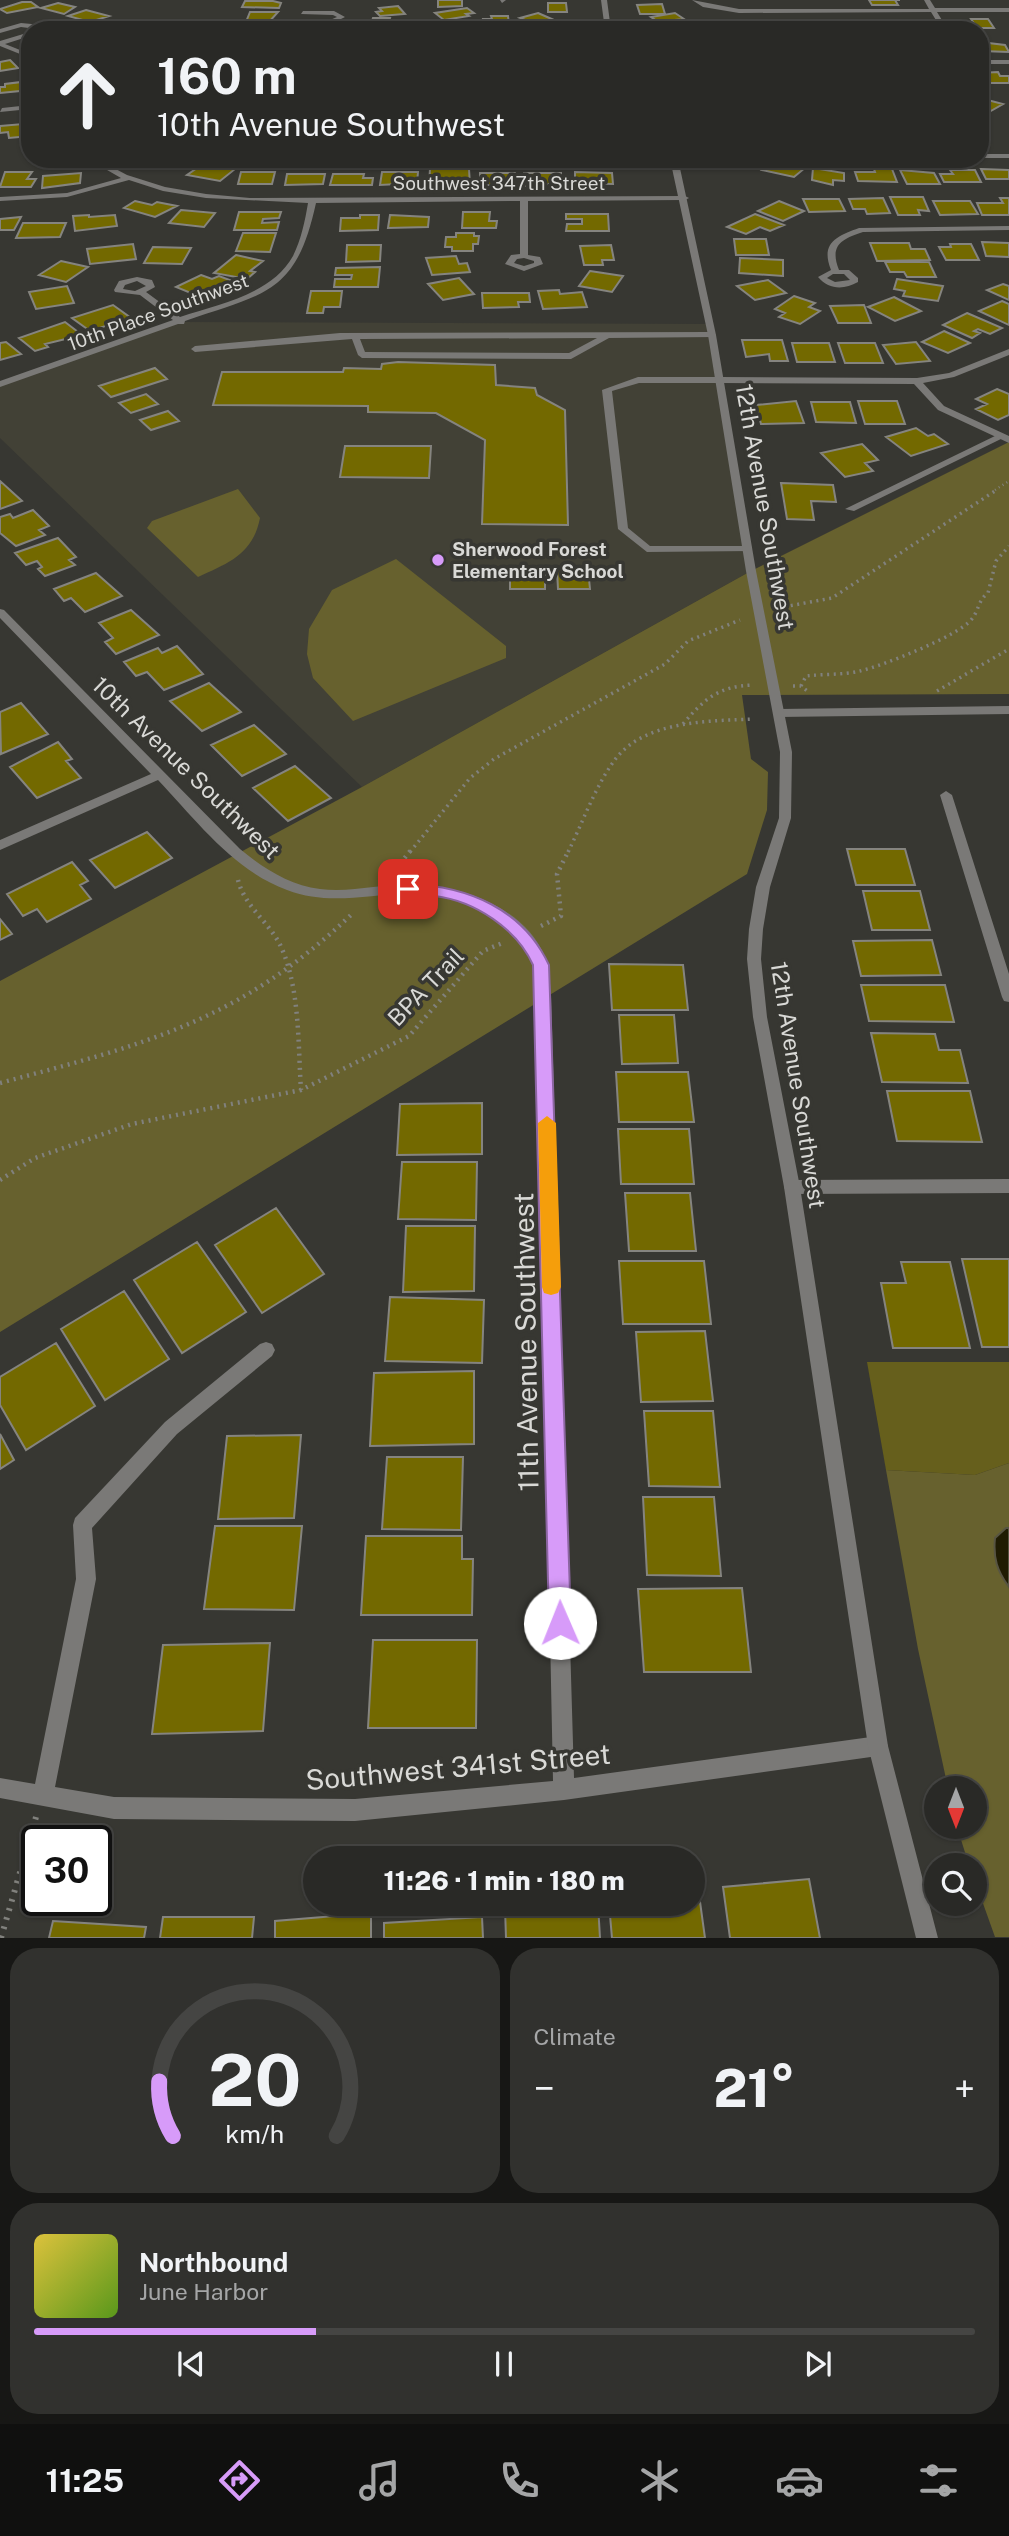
<!DOCTYPE html>
<meta charset="utf-8">
<style>
:root{--surface:#292926;--page:#31312e;--text:#f1f3f6;--muted:#a5a6a7;--line:#454543;--accent:#d79bf9}
body{margin:0;font-family:"Public Sans",sans-serif;background:var(--page);color:var(--text);height:100vh;display:flex;flex-direction:column;font-size:26px;white-space:nowrap}
*{box-sizing:border-box;margin:0}
p{font-size:23px;color:var(--muted)}
.icon{flex:none;width:38px;height:38px;fill:none;stroke:currentColor;stroke-width:2;stroke-linecap:round;stroke-linejoin:round}
.map{position:relative;height:1938px;overflow:hidden}
.drawer{display:flex;flex-direction:column;gap:10px;padding:10px;background:#171715;flex:1}
.drawer>*{flex:none}
.hud{position:absolute;left:21px;top:21px;width:968px;height:147px;border-radius:28px;box-shadow:0 2px 5px #0004,0 0 0 2px var(--line);background:#292926;color:var(--text);overflow:hidden}
.needle{width:46px;rotate:180deg}
.controls{position:absolute;left:924px;top:1776px;display:grid;gap:14px}
.controls a{display:grid;place-items:center;width:63px;height:63px;border-radius:50%;background:var(--surface);box-shadow:0 2px 5px #0004,0 0 0 2px var(--line);font-size:35px}
.speed{position:absolute;left:21px;top:1825px;display:flex;gap:14px;font-size:35px;font-weight:700;text-align:center}
.speed>*{display:grid;place-content:center;width:91px;height:91px;border-radius:50%;background:var(--surface);box-shadow:0 2px 5px #0004,0 0 0 2px var(--line);line-height:1}
.speed .limit{border:4px solid #111;border-radius:10px;background:#fff;color:#111}
.pin{position:absolute;display:grid;place-items:center;width:60px;height:60px;color:#fff;margin:-30px;border-radius:14px;box-shadow:0 4px 10px #0006}
.me{position:absolute;width:77px;margin:-38px;rotate:359deg;stroke-linejoin:round;filter:drop-shadow(0 0 5px #0008)}
.turn{display:flex;align-items:center;gap:24px;height:147px;padding:0 21px;font-size:32px}
.turn .icon{width:91px;height:91px;stroke-width:2.5}
.turn b{display:block;font-size:49px;line-height:60px}
.big{font-size:52px;font-weight:800;line-height:1.1}
.drawer .card{flex:1;display:flex;flex-direction:column;justify-content:center;gap:10px;min-width:0;padding:0 24px;border-radius:28px;background:var(--page)}
.drawer .dial{align-items:center;gap:0}
.dial svg{height:182px;overflow:visible;fill:none;stroke:var(--line);stroke-width:7;stroke-linecap:round;text-anchor:middle}
.dial text{fill:var(--text);stroke:none}
.song{display:flex;align-items:center;gap:21px}
.cover{width:84px;height:84px;border-radius:10px;background:linear-gradient(135deg,hsl(50 70% 55%),hsl(90 70% 35%))}
.played{height:7px;border-radius:4px;background:linear-gradient(90deg,var(--accent) 30%,var(--line) 30%)}
.keys{display:flex;justify-content:space-around;direction:ltr}
.heat{display:flex;justify-content:space-between;align-items:center;font-size:38px;direction:ltr}
.drawer .tiles{flex:1;display:grid;gap:10px;grid-template-columns:1fr 1fr}
.card:last-child{grid-column:span 2}
.trip{position:absolute;left:303px;top:1846px;width:402px;height:70px;border-radius:35px;background:var(--surface);box-shadow:0 2px 5px #0004,0 0 0 2px var(--line);font-weight:800;line-height:70px;text-align:center}
.tab-bar{display:flex;height:112px;justify-content:space-around;align-items:center;background:#10100f;color:var(--muted)}
.tab-bar .icon{width:49px;height:49px}
.tab-bar .selected{color:var(--accent)}
.tab-bar b{font-size:32px;color:var(--text)}
.map>svg:first-child{display:block}
.built{fill:#424136}
.green{fill:#67612e}
.forest{fill:#665f1c}
.water{fill:#1f1b02;stroke:#575442;stroke-width:2}
.building{fill:#736900;stroke:#85847f;stroke-width:2}
.lines{fill:none;stroke-linecap:round;stroke-linejoin:round}
.path-far3{stroke:#81817d;stroke-width:2.5;stroke-dasharray:1 3.5;stroke-linecap:butt}
.path-far2{stroke:#81817d;stroke-width:3.5;stroke-dasharray:2 4.5;stroke-linecap:butt}
.path-far1{stroke:#81817d;stroke-width:4.5;stroke-dasharray:2 5;stroke-linecap:butt}
.path{stroke:#81817d;stroke-width:6;stroke-dasharray:2.5 7;stroke-linecap:butt}
.service{fill:#7a7977;fill-rule:evenodd}
.minor{fill:#7a7977;fill-rule:evenodd}
.tertiary{fill:#7a7977;fill-rule:evenodd}
.route{fill:#d79bf9;stroke:#8c65a2;stroke-width:2}
.slow{fill:#f59e0b}
.poi-dot{fill:#d79bf9;stroke:#373732;stroke-width:2.5}
.labels{text-anchor:middle;stroke-width:7;stroke-linejoin:round;paint-order:stroke}
.far-street-label{font-size:19px;fill:#d9d9d6;stroke:#373732}
.far-poi-label{font-size:19px;font-weight:bold;fill:#d9d9d6;stroke:#373732;text-anchor:start}
.street-label{font-size:23px;fill:#d9d9d6;stroke:#373732}
.near-street-label{font-size:28px;fill:#d9d9d6;stroke:#373732}
</style>
<div class="map">
<svg width="1009" height="1938" viewBox="0 0 1009 1938">
<rect width="100%" height="100%" fill="#373732"/>
<path class="built" d="M181 322 710 324 751 571 362 787 0 438V384Z"/>
<path class="green" d="M1009 442V694L742 695 751 759 768 772 767 810 747 874 0 1332V981L362 787 751 571Z
M238 489 260 518C253 554 229 563 198 577L147 528 152 521Z
M396 559 506 646V658L353 721 313 678 307 654 309 629 332 590Z
M1009 1463V1937H995L975 1881V1866L969 1865 957 1827H975V1788H948L918 1649 886 1470 975 1475Z"/>
<path class="forest" d="M867 1362H1009V1463L975 1475 886 1470Z"/>
<path class="water" d="M1006 1528H1009V1587C997 1571 993 1558 995 1538Z"/>
<path class="building" d="M438 0H462V6L438 7Z
M869 0H900H895L898 5H872Z
M245 1H273L281 3 279 8 242 7Z
M22 2H31L38 7 7 13 0 9Z
M58 3 75 7 64 14 41 8Z
M548 3H566L567 12H548Z
M662 4 665 14H640L637 5Z
M398 6 405 14 380 16 376 12 382 11 379 8Z
M467 8 474 13 466 14 469 16 444 20 435 13Z
M86 10 109 16 90 22 68 16Z
M250 12H278L269 22H246Z
M538 13 554 20 536 24 520 18Z
M675 13 684 19 675 20 680 23 663 25 651 17Z
M491 16H508L509 25H484L483 19H492Z
M373 18H390L389 21H398L396 27H378L379 24H371Z
M971 19H988L994 28H968L964 22H973Z
M730 20H747L750 28H724L722 23H731Z
M802 20H816L821 30H792L788 22Z
M823 20H843L844 24 854 23 858 30H827Z
M756 21H781L784 30H759Z
M861 21H887L891 30H865Z
M894 21H919L924 30H899Z
M236 24H264L263 27H272L271 30H234Z
M684 24H715L717 30H686Z
M980 42 1005 45 1009 52 982 51Z
M10 60 18 68 0 71V62Z
M998 72 1000 76H1009V83H987L980 73Z
M30 81V90L0 93V87H5V84Z
M980 98 1003 104 989 112 980 110Z
M23 124V127L30 126V136L9 138 8 132 0 133V126Z
M775 160 806 167 794 177 762 170Z
M203 164 235 169 220 181 187 175Z
M813 168 844 173V181L833 180V185L812 180Z
M430 169H469L470 185H456V179H447V185H429Z
M874 169H892L897 182 858 181 855 172H875Z
M981 169 1009 170V179H986Z
M900 170 934 173 940 184H907Z
M950 170H975L981 182H944L940 174H953Z
M5 172H32L27 179H36L31 187H0Z
M241 172H275L272 184H238Z
M382 172H418L417 183 380 185Z
M575 172 612 173 613 184 575 183Z
M81 173 80 183 42 188 43 176Z
M480 173H515V185H480Z
M524 173H561V183L524 186Z
M287 174H325L323 184 285 185Z
M333 174H364L363 178H373L372 185H330Z
M890 197H923L929 211 918 210 920 215H898Z
M883 198 890 213 867 214 865 209H853L849 199Z
M1000 198H1009V215H982L977 203H1003Z
M803 199H839L845 211 809 212Z
M135 201 152 205 157 202 177 206 155 217 124 208Z
M779 201 804 211 783 221 758 211Z
M933 201H970L978 214 940 215Z
M181 210 215 213 204 227 169 223Z
M239 212H281L279 218 263 219 262 223 279 222 277 230H234Z
M463 212H490L489 221H497L496 228H462Z
M566 214H608L609 231H566L567 224H582V219H566Z
M755 214 784 225 770 231 760 227 746 234 727 227Z
M89 215V217L115 215 117 226 75 231 73 216Z
M360 215H379L378 230 340 231 341 218H360Z
M390 215 429 217 428 227 388 228Z
M21 217 14 230H0V219Z
M23 223H66L60 237 16 238Z
M243 233H276L270 252 236 251Z
M456 233H474V236H479L478 244H473V251H452V247H445L446 237H456Z
M734 239H766L769 255H736Z
M982 242 1009 243V257L986 256Z
M870 243H909L911 249H925L930 260 877 261Z
M133 244 136 259 90 264 87 249Z
M950 244H971L979 260H946L939 247H951Z
M347 245H381L380 261 346 262Z
M611 245 614 260H602L603 265H584L580 246Z
M153 247 191 248 182 264 144 263Z
M236 255 263 261 250 271 255 272 247 279 214 273Z
M456 256 459 264 467 263 470 272 432 275 426 258Z
M740 258 783 260V276L739 273Z
M61 261 88 267 66 282 39 275Z
M885 262H929L936 277H907L904 272H890Z
M380 267 378 287H334L335 279H351L352 275H335L336 268Z
M590 271 623 276 612 292 579 286Z
M201 275 212 279 219 276 235 282 198 296 176 287Z
M459 278 474 294 443 300 428 284Z
M897 279 943 286 938 301 903 296 905 291 894 289Z
M768 280 786 293 755 300 737 286Z
M1003 284 1009 286V300L987 290Z
M67 286 74 303 36 309 29 292Z
M559 290 560 294 582 292 587 307 543 309 538 291Z
M311 291H342L340 307H324L323 313H307Z
M482 293H529L530 302H518L519 307 483 308Z
M794 296 815 303 809 307 820 311 800 324 779 317 785 313 775 309Z
M894 297 921 311 895 321 868 307Z
M1002 301 1009 304V325L979 311Z
M113 305 131 318 90 331 72 318Z
M864 305 871 323H838L830 306Z
M967 313 1002 328 990 334 978 329 974 331 980 333 972 338 943 325Z
M65 322 82 335 45 344 48 347 35 351 19 338Z
M944 331 970 343 948 353 922 342Z
M742 340H782L788 361H770L769 354 746 357Z
M6 342 21 354 0 360V343Z
M916 342 930 361 896 364 883 345Z
M792 343H829L835 362H797Z
M838 343H875L883 363H845Z
M398 362 495 365 496 385 535 388 537 395 565 410 568 525 482 524 485 440 436 413 368 412V406L213 405 222 372H343L344 368 381 369 382 364Z
M155 368 167 379 111 397 99 386Z
M997 389 1009 394V415L998 420 976 409 987 404 976 399Z
M146 394 158 404 131 413 119 403Z
M796 401 804 423 761 424 756 405Z
M858 401H897L905 424H865Z
M811 402H850L856 423 816 422Z
M168 411 179 421 151 430 140 420Z
M916 428 928 436 934 434 948 444 911 456 886 437Z
M862 444 878 460 865 463 873 471 845 477 821 453Z
M345 446H431L429 478 340 477Z
M0 481 22 501 0 509Z
M781 483 833 485 836 502 811 501 814 520 787 519Z
M33 510 49 526 39 530 45 535 16 546 0 533V517L10 514 13 518Z
M58 538 76 557 69 560 75 565 45 576 38 569 42 567 37 561 26 565 15 553Z
M510 569H545V589H510Z
M557 569H588L590 589H558Z
M96 573 122 596 85 612 71 598 64 601 54 589Z
M131 610 159 635 116 654 105 642 113 638 99 623Z
M177 646 203 674 164 690 147 672 136 676 124 662 158 648 162 653Z
M209 683 241 712 202 731 170 701Z
M21 703 48 734 1 754 0 712Z
M254 725 286 754 242 776 211 745Z
M58 742 72 759 66 761 81 778 37 798 10 767Z
M295 766 331 798 288 821 253 788Z
M147 832 172 858 115 888 90 860Z
M847 849H905L915 885H856Z
M72 862 88 881 80 885 91 899 47 922 37 909 23 916 7 894Z
M863 891H920L930 930H872Z
M0 919 12 934 0 940Z
M932 940 941 975 861 976 853 941Z
M609 964 683 965 688 1010H612Z
M861 985H945L954 1022 869 1021Z
M619 1015H674L678 1063 622 1064Z
M871 1033 935 1034 939 1050H960L968 1083 882 1082Z
M616 1072H688L694 1122H619Z
M887 1091H970L982 1142 897 1141Z
M482 1103V1154L397 1155 400 1104Z
M618 1129H689L694 1184H621Z
M402 1162H477L476 1220 398 1219Z
M625 1193H690L696 1251H629Z
M276 1208 324 1274 262 1313 215 1245Z
M406 1226H475L474 1291 403 1292Z
M197 1242 246 1312 182 1353 134 1280Z
M962 1259H1009V1347H982Z
M619 1261H704L711 1324H623Z
M901 1262H950L970 1348H893L881 1283H906Z
M124 1291 169 1359 105 1400 61 1329Z
M390 1297 484 1300 482 1363 385 1361Z
M705 1331 713 1401 641 1402 636 1332Z
M56 1343 95 1406 26 1450 0 1405V1377Z
M474 1371V1444L370 1446 374 1373Z
M644 1411H713L720 1487 649 1486Z
M0 1434 14 1460 0 1469Z
M301 1435 294 1518 218 1519 227 1436Z
M387 1457H463L461 1530 382 1529Z
M643 1497H714L721 1576 647 1575Z
M215 1526H302L294 1610 204 1609Z
M366 1536H462V1559H473L472 1615H361Z
M742 1588 751 1672H644L638 1589Z
M373 1640H477L476 1728H368Z
M270 1643 263 1731 152 1734 163 1645Z
M809 1879 820 1938H730L723 1887Z
M697 1880 705 1938H612L609 1904H693V1881Z
M598 1904 600 1938H506L505 1908Z
M371 1913V1938H275V1921Z
M163 1917H254L252 1938H160Z
M482 1917 483 1938H384V1923Z
M53 1921 146 1927 144 1938H49Z"/>
<g class="lines">
<path class="path-far3" d="M995 490 1009 481"/>
<path class="path-far2" d="M778 608 832 598 998 489
M793 686H801L810 693
M801 686 806 676C823 674 843 675 860 671 882 666 958 636 971 620 979 611 978 600 988 593L996 561 1009 546
M937 691 1009 649
M683 724C704 699 719 686 753 685
M410 852 470 778 494 759 665 664 688 641 740 620
M568 852C583 822 595 787 614 761 643 720 710 721 754 719"/>
<path class="path-far1" d="M396 869 411 850
M238 880C245 908 271 923 282 949 300 991 298 1045 301 1090
M541 926 561 916 557 874 569 850
M0 1083C146 1044 240 1021 353 913
M0 1180 35 1158 132 1124 301 1090 409 1036 483 951 505 942"/>
<path class="path" d="M1 1938 36 1817"/>
<path class="service" d="M712 332 716 335 715 337 609 338 571 359 362 358 358 355 352 339 195 352 191 349 195 346 340 333ZM597 338 569 353 365 352 360 339Z
M638 377H720L725 380 720 383H639L612 391 628 528 650 546H748L752 547V551L647 552 618 529 602 390Z
M997 435 1005 437 854 511 845 509Z"/>
<path class="minor" d="M500 0H506L502 3Z
M692 0 739 9H929L924 0H930L935 8H1009V12H937L948 30H942L931 12 739 13 703 7Z
M303 11H334L345 17 331 24 298 23 300 20H330L337 17 333 15 301 14Z
M21 23 42 25 44 30 21 27 0 33V29Z
M30 32V36L5 44 30 54V58L0 46V41Z
M980 60H1009V64H980Z
M30 105V109L0 112 2 108Z
M980 154H1009V158H980Z
M88 159H97L127 175 165 187 206 194 250 198 685 196 689 198 685 200 528 201V255L540 257 543 264 524 271 505 264 511 255 520 254V201L316 203C296 295 265 293 185 321L184 324H178L0 387V381L173 320 140 295 115 292 114 290 119 281 137 277 152 280 155 287 146 292 180 317C219 304 271 295 293 256 301 240 305 221 308 203L206 198 163 191 129 180 67 197 0 201V197L67 193 121 178ZM524 258 534 261V263L524 266 514 263 517 259ZM137 281 146 286 135 291 123 289 125 285Z
M1009 226V230L863 232C842 239 829 245 839 270H849L858 278V282C844 290 829 290 818 277L831 270C820 243 837 236 859 228ZM833 274H844L850 280 835 282 827 278Z
M1009 349V355L954 377 923 383 944 406 1009 436V443L938 410 914 384 720 383 715 380 720 377 917 378 949 373Z
M0 609 4 610 240 849C263 868 289 885 320 889 350 893 380 884 411 884 460 885 525 907 545 957 549 969 550 982 551 994L574 1778 878 1736 885 1739 888 1746 885 1753 878 1756 564 1800 355 1821 114 1819 0 1798V1778L35 1784 76 1579 73 1525 75 1518 165 1422 260 1344 266 1342 272 1344 275 1350 272 1356 177 1434 92 1528 96 1579 55 1787 114 1797 355 1799 553 1781 537 994C535 980 535 965 528 952 506 912 452 894 409 894 366 894 329 906 287 890 234 871 196 820 158 780L0 850V840L151 774 0 618Z
M1009 706V714L779 717 773 713 779 709Z
M946 791 952 795 1009 974V1002L1004 1001 1002 997 940 795Z
M1009 1179V1193L792 1194 786 1192 784 1187 786 1182 792 1180Z"/>
<path class="tertiary" d="M601 0H607L611 30H605Z
M670 159H678L716 335 756 571 792 752 791 818 770 887 763 929 761 959 767 1017 800 1187 888 1746 938 1938H916L868 1746 784 1187 753 1017 747 959 749 929 756 887 779 818 780 752 746 571 708 335Z"/>
</g>
<path class="route" d="M408 884C468 886 523 909 549 965L571 1623 568 1631 560 1635 552 1631 549 1623 533 965C517 929 475 901 435 896 424 895 413 896 403 893L401 889Z"/>
<path class="slow" d="M547 1116 556 1123 561 1287 558 1293 551 1295 544 1293 542 1287 538 1123Z"/>
<circle class="poi-dot" cx="438" cy="560" r="7"/>
<g class="labels">
<g class="far-street-label">
<text x="499" y="190">Southwest 347th Street</text>
<text transform="translate(158 312) rotate(-20)" y="7">10th Place Southwest</text>
</g>
<g class="far-poi-label">
<text x="452" y="556">Sherwood Forest<tspan x="452" dy="22">Elementary School</tspan></text>
</g>
<g class="street-label">
<text transform="translate(765 507) rotate(80)" y="8">12th Avenue Southwest</text>
<text transform="translate(186 768) rotate(44)" y="8">10th Avenue Southwest</text>
<text transform="translate(426 987) rotate(-46)" y="8">BPA Trail</text>
<text transform="translate(798 1085) rotate(81)" y="8">12th Avenue Southwest</text>
</g>
<g class="near-street-label">
<text transform="translate(526 1342) rotate(-91)" y="10">11th Avenue Southwest</text>
<text transform="translate(458 1767) rotate(-5)" y="10">Southwest 341st Street</text>
</g>
</g>
</svg>
<div class="controls">
<a><svg class="needle" viewBox="-14 -14 28 28"><path d="M0-13l5 13h-10z" fill="#e53935"/><path d="M0 13l5-13h-10z" fill="#a5a6a7"/></svg></a>
<a><svg class="icon" aria-label="search" viewBox="0 0 24 24"><circle cx="10" cy="10" r="6"/><path d="M15 15l6 6"/></svg></a>
</div>
<div class="speed"><div class="limit">30</div></div>
<div class="pin" style="left:408px;top:889px;background:#d93025"><svg class="icon" aria-label="arrive" viewBox="0 0 24 24"><path d="M6 21V4h12l-3 4 3 4H6"/></svg></div>
<svg class="me" style="left:560px;top:1623px" viewBox="-20 -20 40 40"><circle r="19" fill="#fff"/><path d="M0-13L10 11 0 6-10 11z" fill="#d79bf9"/></svg>
<div class="trip">11:26 · 1 min · 180 m</div>
<div class="hud">
<div class="turn"><svg class="icon" aria-label="ahead" viewBox="0 0 24 24"><path d="M12 20V5M6 11l6-6 6 6"/></svg><div><b>160 m</b>10th Avenue Southwest</div></div>
</div>
</div>
<section class="drawer">
<div class="tiles">
<div class="card dial"><svg viewBox="0 0 100 80">
<path d="M14 69A42 42 0 1 1 86 69"/>
<path d="M14 69A42 42 0 0 1 8 45" stroke="#d79bf9"/>
<text x="50" y="56" font-size="32" font-weight="700">20</text>
<text x="50" y="72" font-size="11">km/h</text>
</svg></div>
<div class="card"><p>Climate</p>
<div class="heat"><a>−</a><b class="big">21°</b><a>+</a></div>
</div>
<div class="card">
<div class="song"><i class="cover"></i><div><b>Northbound</b><p>June Harbor</p></div></div>
<div class="played"></div>
<div class="keys"><svg class="icon" aria-label="previous" viewBox="0 0 24 24"><path d="M18 5L8 12l10 7zM5 5v14"/></svg><svg class="icon" aria-label="pause" viewBox="0 0 24 24"><path d="M8 5v14M16 5v14"/></svg><svg class="icon" aria-label="next" viewBox="0 0 24 24"><path d="M6 5l10 7-10 7zM19 5v14"/></svg></div>
</div>
</div>
</section>
<nav class="tab-bar">
<b>11:25</b>
<svg class="icon selected" aria-label="directions" viewBox="0 0 24 24"><path d="M12 3l9 9-9 9-9-9zM9 14v-3h6M13 9l2 2-2 2"/></svg>
<svg class="icon" aria-label="music" viewBox="0 0 24 24"><path d="M9 18V5l10-2v13"/><circle cx="6" cy="18" r="3"/><circle cx="16" cy="16" r="3"/></svg>
<svg class="icon" aria-label="phone" viewBox="0 0 24 24"><path d="M5 4h4l2 5-3 2q2 4 5 5l2-3 5 2v4C11 20 4 13 5 4z"/></svg>
<svg class="icon" aria-label="climate" viewBox="0 0 24 24"><path d="M12 3v18M4 7l16 10M4 17L20 7"/></svg>
<svg class="icon" aria-label="car" viewBox="0 0 24 24"><path d="M5 17H2v-5l4-1 3-4h7l3 4 3 1v5h-3M9 17h6M6 11h13"/><circle cx="7" cy="17" r="2"/><circle cx="17" cy="17" r="2"/></svg>
<svg class="icon" aria-label="filters" viewBox="0 0 24 24"><path d="M4 7h16M4 17h16"/><circle cx="9" cy="7" r="2"/><circle cx="15" cy="17" r="2"/></svg>
</nav>
